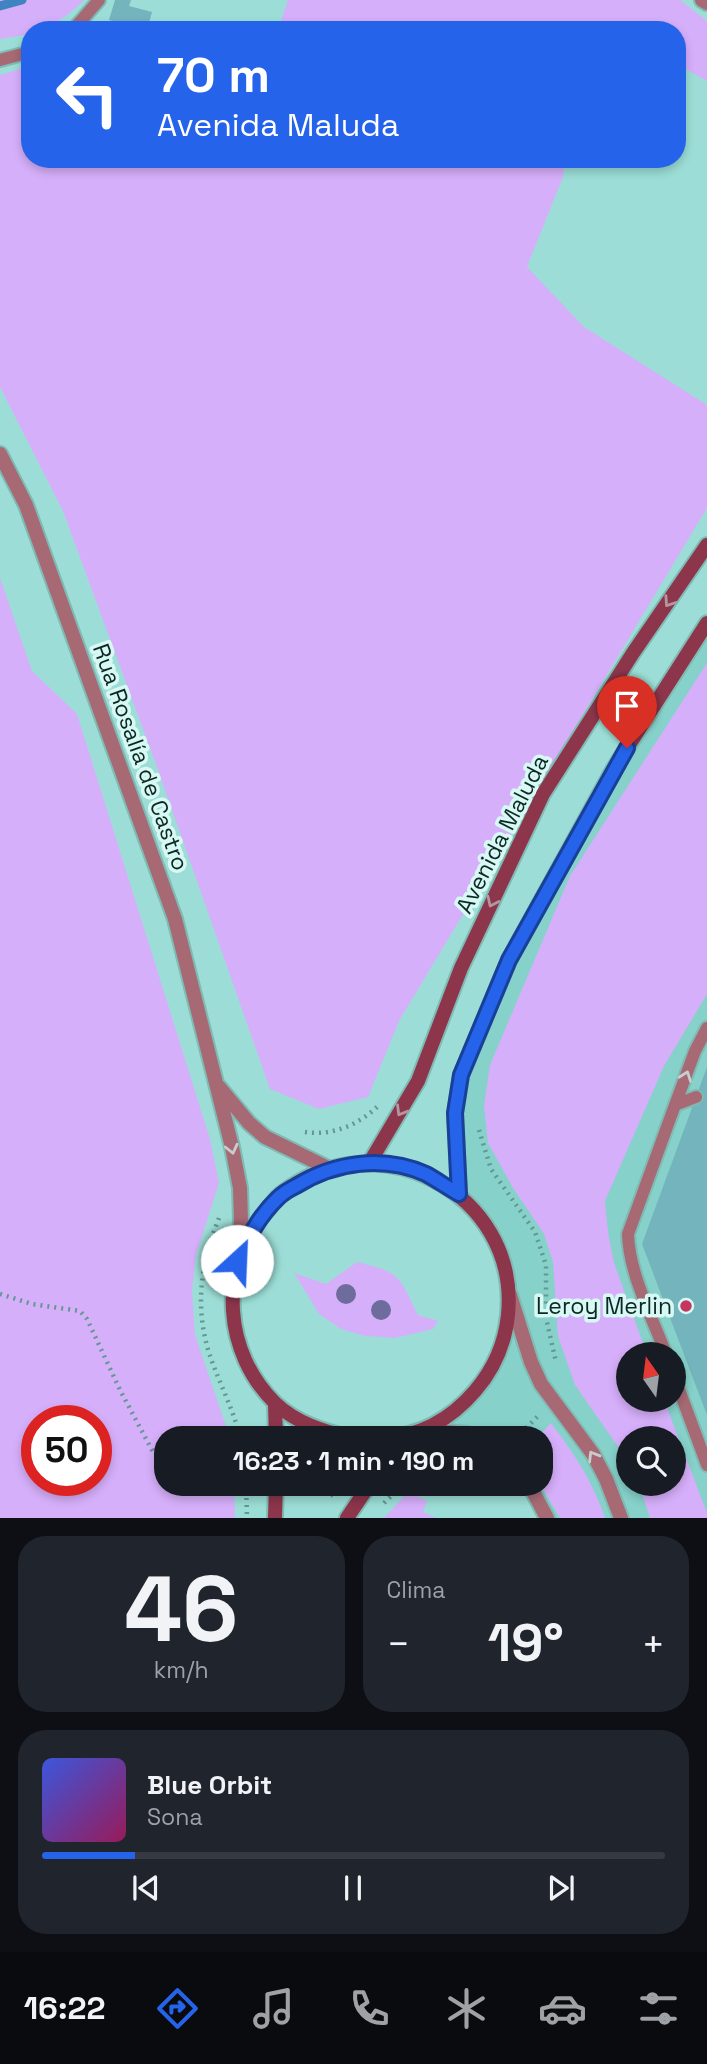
<!DOCTYPE html>
<html lang="pt">
<meta charset="utf-8">
<style>
:root{--surface:#171b24;--page:#20242c;--text:#f1f3f6;--muted:#9ea1a6;--line:#363941;--accent:#2563eb}
body{margin:0;font-family:"Space Grotesk",sans-serif;background:var(--page);color:var(--text);height:100vh;display:flex;flex-direction:column;font-size:26px;white-space:nowrap}
*{box-sizing:border-box;margin:0}
p{font-size:23px;color:var(--muted)}
.icon{flex:none;width:38px;height:38px;fill:none;stroke:currentColor;stroke-width:2;stroke-linecap:round;stroke-linejoin:round}
.map{position:relative;height:1518px;overflow:hidden}
.side{display:flex;flex-direction:column;gap:18px;padding:18px;background:#0d0f14;flex:1}
.side>*{flex:none}
.hud{position:absolute;left:21px;top:21px;width:665px;height:147px;border-radius:28px;box-shadow:0 4px 10px #0003;background:#2563eb;color:#fff;overflow:hidden}
.needle{width:46px;rotate:346deg}
.tools{position:absolute;left:616px;top:1342px;display:grid;gap:14px}
.tools a{display:grid;place-items:center;width:70px;height:70px;border-radius:50%;background:var(--surface);box-shadow:0 4px 10px #0003;font-size:35px}
.speed{position:absolute;left:21px;top:1405px;display:flex;gap:14px;font-size:35px;font-weight:700;text-align:center}
.speed>*{display:grid;place-content:center;width:91px;height:91px;border-radius:50%;background:var(--surface);box-shadow:0 4px 10px #0003;line-height:1}
.speed .limit{border:10px solid #d22;background:#fff;color:#111}
.pin{position:absolute;display:grid;place-items:center;width:60px;height:60px;color:#fff;margin:-72px -30px;border-radius:50% 50% 50% 0;rotate:-45deg;box-shadow:0 0 7px #0007}
.pin .icon{rotate:45deg}
.me{position:absolute;width:77px;margin:-38px;rotate:25deg;stroke-linejoin:round;filter:drop-shadow(0 0 5px #0008)}
.turn{display:flex;align-items:center;gap:24px;height:147px;padding:0 21px;font-size:32px}
.turn .icon{width:91px;height:91px;stroke-width:2.5}
.turn b{display:block;font-size:49px;line-height:60px}
.big{font-size:52px;font-weight:700;line-height:1.1}
.side .card{flex:1;display:flex;flex-direction:column;justify-content:center;gap:10px;min-width:0;padding:0 24px;border-radius:28px;background:var(--page)}
.side .dial{align-items:center;gap:0}
.dial b{font-size:91px;line-height:1}
.song{display:flex;align-items:center;gap:21px}
.cover{width:84px;height:84px;border-radius:10px;background:linear-gradient(135deg,hsl(230 70% 55%),hsl(330 70% 35%))}
.played{height:7px;border-radius:4px;background:linear-gradient(90deg,var(--accent) 15%,var(--line) 15%)}
.keys{display:flex;justify-content:space-around;direction:ltr}
.heat{display:flex;justify-content:space-between;align-items:center;font-size:38px;direction:ltr}
.side .tiles{flex:1;display:grid;gap:18px;grid-template-columns:1fr 1fr}
.card:last-child{grid-column:span 2}
.trip{position:absolute;left:154px;top:1426px;width:399px;height:70px;border-radius:28px;background:var(--surface);box-shadow:0 4px 10px #0003;font-weight:700;line-height:70px;text-align:center}
.tab-bar{display:flex;height:112px;justify-content:space-around;align-items:center;background:#090b0e;color:var(--muted)}
.tab-bar .icon{width:49px;height:49px}
.tab-bar .current{color:var(--accent)}
.tab-bar b{font-size:32px;color:var(--text)}
.map>svg:first-child{display:block}
.built{fill:#86d1ca;fill-rule:evenodd}
.green{fill:#d6affa;fill-rule:evenodd}
.lines{fill:none;stroke-linecap:round;stroke-linejoin:round}
.stream{stroke:#3f84c1;stroke-width:9}
.building{fill:#73b4bd}
.lane-casing{stroke:#7fbab3;stroke-width:16}
.street-casing{stroke:#7fbab3;stroke-width:18}
.secondary-casing{stroke:#7fbab3;stroke-width:18}
.path{stroke:#649791;stroke-width:4.5;stroke-dasharray:2 5;stroke-linecap:butt}
.lane{stroke:#a76a75;stroke-width:12}
.street{stroke:#a76a75;stroke-width:14}
.secondary{stroke:#8d354b;stroke-width:14}
.tree{fill:#6e6c9c}
.oneway{stroke:#b296a0}
.oneway2{stroke:#c9cdce}
.route-casing{stroke:#184099;stroke-width:18}
.route{stroke:#2563eb;stroke-width:12}
.poi-dot{fill:#c43660;stroke:#d8f8f4;stroke-width:2.5}
.labels{text-anchor:middle;stroke-width:7;stroke-linejoin:round;paint-order:stroke}
.street-label{font-size:23px;fill:#0c2825;stroke:#d8f8f4}
.poi-label{font-size:23px;fill:#0c2825;stroke:#d8f8f4;text-anchor:end}
</style>
<div class="map">
<svg width="707" height="1518" viewBox="0 0 707 1518">
<rect width="100%" height="100%" fill="#9cded7"/>
<path class="built" d="M707 623V1518H547L529 1484H541V1438H476L424 1430 461 1407 506 1334 503 1257 459 1194 461 1075 509 960ZM628 1354H674V1400H628ZM628 1438H674V1484H628Z"/>
<path class="green" d="M0 0H84C70 14 50 30 30 30V34L0 39Z
M288 0H680L707 21V81L677 64V30H278Z
M30 66V159H565L563 177 527 267 584 327 707 405V508L399 1021 368 1097 319 1109 270 1089 158 770 63 511 0 387V75Z
M0 578 32 671 77 714 210 1139 219 1183 196 1255 192 1291 195 1335 230 1438H166V1484H234L235 1518H0ZM37 1421H96V1480H37Z
M707 663V994L664 1066 605 1201 608 1232 614 1263 647 1354H628V1400H664L707 1513V1518H650L639 1484H674V1438H628V1461L575 1385 558 1336 553 1262 544 1234 513 1188 488 1143 484 1106 490 1065 570 876Z
M357 1262C402 1273 398 1275 418 1315L438 1321 433 1329 395 1338 365 1336 341 1329 319 1314 294 1273 326 1284Z
M551 1423C574 1453 593 1482 605 1518H560L540 1484 541 1438H537Z
M408 1492 427 1501 423 1512 436 1518H384Z"/>
<g class="lines">
<path class="stream" d="M0 6 22 0"/>
</g>
<path class="building" d="M115 0H131L129 6 152 12 147 30 109 20Z
M707 1067V1415L642 1244Z"/>
<g class="lines">
<defs>
<path id="lane" d="M73 30 99 0
M0 60 30 52
M696 1097 675 1105 695 1051 707 1028
M666 1354C652 1317 629 1273 628 1234L675 1105
M674 1376 707 1465"/>
<path id="street" d="M702 0 707 3
M0 454 26 505 175 919 232 1147 240 1188 241 1221 237 1260
M219 1087 249 1123 265 1137 330 1169
M510 1295 531 1362 541 1384 593 1454 606 1479 621 1518
M424 1430 467 1434 476 1438
M529 1484 547 1518"/>
<path id="secondary" d="M370 1162 418 1081 461 968 543 794 633 653 707 545
M459 1194 455 1113 461 1075 509 960 613 770 707 623
M275 1404 276 1438
M350 1438C323 1431 296 1423 275 1403 224 1353 218 1270 263 1215 269 1209 274 1200 280 1195 376 1118 520 1192 508 1315 505 1344 494 1369 475 1391 451 1419 420 1436 384 1438
M275 1518 276 1484
M347 1518 370 1484"/>
</defs>
<use href="#lane" class="lane-casing"/>
<use href="#street" class="street-casing"/>
<use href="#secondary" class="secondary-casing"/>
<path class="path" d="M479 1130 491 1169 535 1232 546 1265V1318L556 1362
M305 1132C332 1136 358 1125 377 1107
M219 1218C202 1260 195 1301 207 1346 216 1378 233 1406 240 1438
M0 1294 32 1304 80 1311 87 1319 120 1390 153 1452 166 1464
M516 1438 540 1414
M246 1484 247 1518
M298 1484 338 1497
M384 1503 403 1484"/>
<use href="#lane" class="lane"/>
<use href="#street" class="street"/>
<use href="#secondary" class="secondary"/>
</g>
<g class="tree">
<circle cx="346" cy="1294" r="10"/>
<circle cx="381" cy="1310" r="10"/>
</g>
<defs><path id="oneway-chevron" d="M-2-3.5L2.5 0L-2 3.5" fill="none" stroke-width="1.6" stroke-linecap="round" stroke-linejoin="round" transform="scale(1.75)"/></defs>
<g class="oneway">
<use href="#oneway-chevron" transform="translate(669 602) rotate(124)"/>
<use href="#oneway-chevron" transform="translate(492 902) rotate(115)"/>
<use href="#oneway-chevron" transform="translate(401 1111) rotate(121)"/>
</g>
<g class="oneway2">
<use href="#oneway-chevron" transform="translate(686 1076) rotate(-70)"/>
<use href="#oneway-chevron" transform="translate(232 1149) rotate(77)"/>
<use href="#oneway-chevron" transform="translate(593 1456) rotate(-121)"/>
</g>
<g class="lines">
<defs>
<path id="route" d="M237 1261C248 1238 259 1216 278 1198 283 1193 290 1189 296 1186 335 1162 383 1155 426 1174 437 1180 448 1188 459 1194L455 1113 461 1075 509 960 627 748"/>
</defs>
<use href="#route" class="route-casing"/>
<use href="#route" class="route"/>
</g>
<circle class="poi-dot" cx="686" cy="1306" r="7"/>
<g class="labels">
<g class="street-label">
<text transform="translate(141 757) rotate(70)" y="8">Rua Rosalía de Castro</text>
<text transform="translate(502 834) rotate(-63)" y="8">Avenida Maluda</text>
</g>
<g class="poi-label">
<text x="672" y="1314">Leroy Merlin</text>
</g>
</g>
</svg>
<div class="tools">
<a><svg class="needle" viewBox="-14 -14 28 28"><path d="M0-13l5 13h-10z" fill="#e53935"/><path d="M0 13l5-13h-10z" fill="#9ea1a6"/></svg></a>
<a><svg class="icon" aria-label="search" viewBox="0 0 24 24"><circle cx="10" cy="10" r="6"/><path d="M15 15l6 6"/></svg></a>
</div>
<div class="speed"><div class="limit">50</div></div>
<div class="pin" style="left:627px;top:748px;background:#d93025"><svg class="icon" aria-label="arrive" viewBox="0 0 24 24"><path d="M6 21V4h12l-3 4 3 4H6"/></svg></div>
<svg class="me" style="left:237px;top:1261px" viewBox="-20 -20 40 40"><circle r="19" fill="#fff"/><path d="M0-13L10 11 0 6-10 11z" fill="#2563eb"/></svg>
<div class="trip">16:23 · 1 min · 190 m</div>
<div class="hud">
<div class="turn"><svg class="icon" aria-label="left" viewBox="0 0 24 24"><path d="M17 20v-9H6M10 6l-5 5 5 5"/></svg><div><b>70 m</b>Avenida Maluda</div></div>
</div>
</div>
<section class="side">
<div class="tiles">
<div class="card dial"><b>46</b><p>km/h</p></div>
<div class="card"><p>Clima</p>
<div class="heat"><a>−</a><b class="big">19°</b><a>+</a></div>
</div>
<div class="card">
<div class="song"><i class="cover"></i><div><b>Blue Orbit</b><p>Sona</p></div></div>
<div class="played"></div>
<div class="keys"><svg class="icon" aria-label="previous" viewBox="0 0 24 24"><path d="M18 5L8 12l10 7zM5 5v14"/></svg><svg class="icon" aria-label="pause" viewBox="0 0 24 24"><path d="M8 5v14M16 5v14"/></svg><svg class="icon" aria-label="next" viewBox="0 0 24 24"><path d="M6 5l10 7-10 7zM19 5v14"/></svg></div>
</div>
</div>
</section>
<nav class="tab-bar">
<b>16:22</b>
<svg class="icon current" aria-label="directions" viewBox="0 0 24 24"><path d="M12 3l9 9-9 9-9-9zM9 14v-3h6M13 9l2 2-2 2"/></svg>
<svg class="icon" aria-label="music" viewBox="0 0 24 24"><path d="M9 18V5l10-2v13"/><circle cx="6" cy="18" r="3"/><circle cx="16" cy="16" r="3"/></svg>
<svg class="icon" aria-label="phone" viewBox="0 0 24 24"><path d="M5 4h4l2 5-3 2q2 4 5 5l2-3 5 2v4C11 20 4 13 5 4z"/></svg>
<svg class="icon" aria-label="climate" viewBox="0 0 24 24"><path d="M12 3v18M4 7l16 10M4 17L20 7"/></svg>
<svg class="icon" aria-label="car" viewBox="0 0 24 24"><path d="M5 17H2v-5l4-1 3-4h7l3 4 3 1v5h-3M9 17h6M6 11h13"/><circle cx="7" cy="17" r="2"/><circle cx="17" cy="17" r="2"/></svg>
<svg class="icon" aria-label="filters" viewBox="0 0 24 24"><path d="M4 7h16M4 17h16"/><circle cx="9" cy="7" r="2"/><circle cx="15" cy="17" r="2"/></svg>
</nav>
